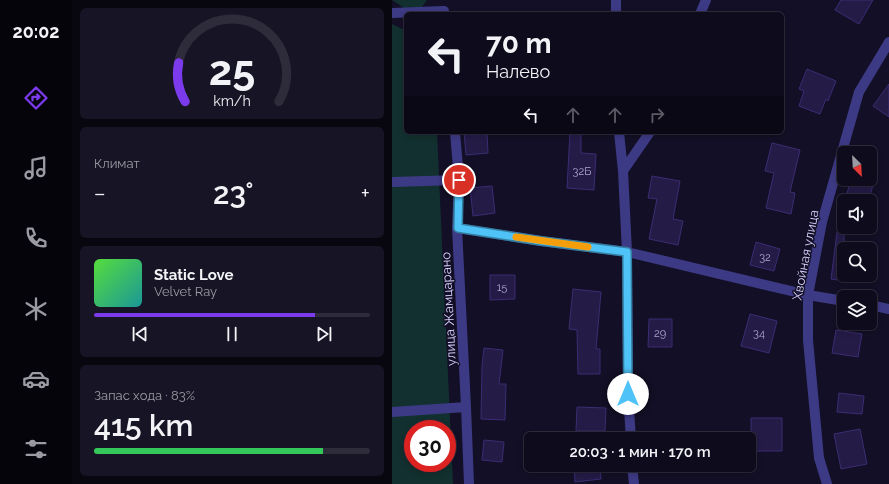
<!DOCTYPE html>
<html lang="ru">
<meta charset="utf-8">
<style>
:root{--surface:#0e0b1c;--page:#171425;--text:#f1f3f6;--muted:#9b9ba3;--line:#2e2b3b;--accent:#7c3aed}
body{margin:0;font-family:Raleway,sans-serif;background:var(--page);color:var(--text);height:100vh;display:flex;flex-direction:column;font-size:15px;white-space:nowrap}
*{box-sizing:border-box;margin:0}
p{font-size:13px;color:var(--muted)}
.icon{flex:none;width:22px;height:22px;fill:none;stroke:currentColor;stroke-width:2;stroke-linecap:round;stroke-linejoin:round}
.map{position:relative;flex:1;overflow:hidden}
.sheet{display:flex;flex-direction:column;gap:8px;padding:8px;background:#08060f;width:320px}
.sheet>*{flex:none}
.guide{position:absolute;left:12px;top:12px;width:380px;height:122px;border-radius:6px;box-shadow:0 2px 6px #0003,0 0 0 1px var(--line);background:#0e0b1c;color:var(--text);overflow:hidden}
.needle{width:26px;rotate:156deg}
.controls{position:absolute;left:445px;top:146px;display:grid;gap:8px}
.controls a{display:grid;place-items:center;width:40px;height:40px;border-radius:6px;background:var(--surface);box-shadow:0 2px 6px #0003,0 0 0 1px var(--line);font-size:20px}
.speed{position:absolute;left:12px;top:420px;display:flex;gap:8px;font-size:20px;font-weight:700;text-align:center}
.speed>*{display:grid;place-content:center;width:52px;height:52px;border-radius:50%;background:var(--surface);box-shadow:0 2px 6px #0003,0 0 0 1px var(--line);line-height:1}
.speed .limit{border:6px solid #d22;background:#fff;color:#111}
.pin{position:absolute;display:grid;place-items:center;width:34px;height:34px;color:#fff;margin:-17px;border:2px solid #fff;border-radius:50%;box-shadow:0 1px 4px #0007}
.me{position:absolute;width:44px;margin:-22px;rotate:0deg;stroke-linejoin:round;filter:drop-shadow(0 0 3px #0008)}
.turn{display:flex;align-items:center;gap:14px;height:84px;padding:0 16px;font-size:18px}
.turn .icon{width:52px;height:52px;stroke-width:2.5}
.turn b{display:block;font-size:28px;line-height:34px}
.lanes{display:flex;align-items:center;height:38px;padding:0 16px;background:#0003;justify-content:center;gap:20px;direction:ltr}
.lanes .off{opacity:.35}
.big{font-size:30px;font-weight:600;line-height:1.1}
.sheet .card{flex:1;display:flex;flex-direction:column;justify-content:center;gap:6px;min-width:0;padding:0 14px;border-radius:6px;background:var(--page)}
.sheet .dial{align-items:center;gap:0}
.dial svg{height:104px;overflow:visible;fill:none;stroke:var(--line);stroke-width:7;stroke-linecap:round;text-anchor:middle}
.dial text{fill:var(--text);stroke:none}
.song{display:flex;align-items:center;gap:12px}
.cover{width:48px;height:48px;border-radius:6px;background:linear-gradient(135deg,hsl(110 70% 55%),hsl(180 70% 35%))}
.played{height:4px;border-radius:2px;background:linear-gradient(90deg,var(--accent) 80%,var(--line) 80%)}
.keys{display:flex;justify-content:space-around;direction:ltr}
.heat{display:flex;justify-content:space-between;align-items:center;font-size:22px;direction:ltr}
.charge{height:6px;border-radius:3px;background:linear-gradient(90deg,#34c759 83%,var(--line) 0)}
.trip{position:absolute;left:132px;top:432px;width:232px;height:40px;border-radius:6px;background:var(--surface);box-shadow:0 2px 6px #0003,0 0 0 1px var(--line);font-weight:600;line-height:40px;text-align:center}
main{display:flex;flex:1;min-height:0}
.menu{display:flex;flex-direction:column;width:72px;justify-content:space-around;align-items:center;background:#06040b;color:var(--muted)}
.menu .icon{width:28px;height:28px}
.menu .active{color:var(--accent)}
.menu b{font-size:18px;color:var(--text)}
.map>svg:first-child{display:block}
.green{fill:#12302f;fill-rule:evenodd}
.building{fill:#241b47;stroke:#3b2d73}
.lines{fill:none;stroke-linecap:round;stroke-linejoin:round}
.minor{stroke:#3d3a85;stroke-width:10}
.route-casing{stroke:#337fa1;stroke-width:10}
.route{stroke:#4fc3f7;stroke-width:7}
.slow{stroke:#f59e0b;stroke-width:7}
.labels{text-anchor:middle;stroke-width:3;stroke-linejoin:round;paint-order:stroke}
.number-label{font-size:11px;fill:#aca6d1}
.street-label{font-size:13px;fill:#d9d4ff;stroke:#130f26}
</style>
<main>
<nav class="menu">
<b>20:02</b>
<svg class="icon active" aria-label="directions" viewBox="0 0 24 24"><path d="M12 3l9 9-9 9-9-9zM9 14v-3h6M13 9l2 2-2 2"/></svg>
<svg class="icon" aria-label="music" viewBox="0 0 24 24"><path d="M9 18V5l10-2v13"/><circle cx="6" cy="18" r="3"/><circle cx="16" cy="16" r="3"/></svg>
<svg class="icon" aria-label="phone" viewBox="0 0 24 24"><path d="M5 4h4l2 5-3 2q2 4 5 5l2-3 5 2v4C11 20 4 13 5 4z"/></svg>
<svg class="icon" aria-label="climate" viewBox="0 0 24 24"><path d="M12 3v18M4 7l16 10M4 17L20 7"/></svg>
<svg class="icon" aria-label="car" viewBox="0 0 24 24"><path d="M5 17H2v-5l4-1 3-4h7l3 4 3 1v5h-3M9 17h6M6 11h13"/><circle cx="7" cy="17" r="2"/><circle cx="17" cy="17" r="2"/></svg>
<svg class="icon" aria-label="filters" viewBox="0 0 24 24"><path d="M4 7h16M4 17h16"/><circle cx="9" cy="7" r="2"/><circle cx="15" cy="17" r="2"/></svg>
</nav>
<section class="sheet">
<div class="card dial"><svg viewBox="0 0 100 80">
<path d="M14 69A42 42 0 1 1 86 69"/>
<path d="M14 69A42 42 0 0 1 9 39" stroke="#7c3aed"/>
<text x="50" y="56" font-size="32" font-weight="700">25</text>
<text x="50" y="72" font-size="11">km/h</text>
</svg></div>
<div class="card"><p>Климат</p>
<div class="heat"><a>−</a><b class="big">23°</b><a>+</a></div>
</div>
<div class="card">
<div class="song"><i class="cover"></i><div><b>Static Love</b><p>Velvet Ray</p></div></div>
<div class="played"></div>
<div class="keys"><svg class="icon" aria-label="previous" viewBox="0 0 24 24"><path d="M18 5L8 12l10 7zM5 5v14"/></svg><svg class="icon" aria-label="pause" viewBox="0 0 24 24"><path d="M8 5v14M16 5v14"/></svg><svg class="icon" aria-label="next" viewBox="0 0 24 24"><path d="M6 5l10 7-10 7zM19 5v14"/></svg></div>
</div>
<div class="card"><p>Запас хода · 83%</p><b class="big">415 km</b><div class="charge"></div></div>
</section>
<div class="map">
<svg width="497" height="484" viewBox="0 0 497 484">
<rect width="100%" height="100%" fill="#130f26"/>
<path class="green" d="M0 0H35L30 7 12 8Z
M0 24 14 31V132H45L61 484H0ZM21 429H55V463H21Z"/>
<path class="building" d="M449 0H481L467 24 443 10Z
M415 69 444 81 436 101 434 99 428 114 407 106 412 91 407 89Z
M497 84V117L481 106Z
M72 132H95L96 153 74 155Z
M178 132H189V153L204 154 202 190 175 188Z
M380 143 408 150 398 192 403 193 399 214 374 208 382 173 373 171Z
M260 176 288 181 281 219 291 221 286 245 257 239 265 199 256 198Z
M459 179H483L476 201H453Z
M100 186 103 213 81 216 78 188Z
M445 232H452V281L439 279Z
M364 242 388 249 382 271 358 265Z
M98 275H123V299L98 300Z
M181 289 209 292 204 349H208V374H186L185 330 177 329Z
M358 314 385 321 377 353 349 346Z
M257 319H280V347H256Z
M444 330 470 334 466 357 440 353Z
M92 348 111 350 107 384H114L113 420 89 419 90 366Z
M447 393 472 396 470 414 445 412Z
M185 407 214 408 213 431H184Z
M359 418H390V451H359Z
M468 429 475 464 449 469 442 434Z
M92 440 112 442 110 462 90 460Z
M182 465H208L209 479 183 482Z"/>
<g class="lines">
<path class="minor" d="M224 0V14
M0 13 52 11
M308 14 314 0
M63 132 67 180 65 228 74 407 77 484
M227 132 231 171
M0 182 67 180
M65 228 149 241 235 252 416 295 452 301
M478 305 497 309
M0 412 74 407
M239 439 236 394 235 252 231 171 258 132
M240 465 242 484
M435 484 427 458 416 340V295L430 222 467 92 497 42"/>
</g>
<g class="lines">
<defs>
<path id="route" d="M67 180 66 228 149 241 235 252 236 394"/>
</defs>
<use href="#route" class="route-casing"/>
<use href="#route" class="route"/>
<path class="slow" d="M124 237 196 247"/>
</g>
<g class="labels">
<g class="number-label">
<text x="190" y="175">32Б</text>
<text x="373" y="261">32</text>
<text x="110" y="291">15</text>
<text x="268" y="337">29</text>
<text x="367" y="337">34</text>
</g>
<g class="street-label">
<text transform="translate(413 255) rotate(-79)" y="5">Хвойная улица</text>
<text transform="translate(56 309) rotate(-93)" y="5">улица Жамцарано</text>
</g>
</g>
</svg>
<div class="controls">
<a><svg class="needle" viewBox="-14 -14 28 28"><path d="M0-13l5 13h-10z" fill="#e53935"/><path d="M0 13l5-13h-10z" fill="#9b9ba3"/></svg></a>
<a><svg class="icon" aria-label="sound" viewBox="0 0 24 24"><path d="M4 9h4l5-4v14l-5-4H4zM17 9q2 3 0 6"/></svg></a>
<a><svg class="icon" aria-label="search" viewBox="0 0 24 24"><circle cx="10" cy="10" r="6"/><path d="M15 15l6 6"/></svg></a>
<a><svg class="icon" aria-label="layers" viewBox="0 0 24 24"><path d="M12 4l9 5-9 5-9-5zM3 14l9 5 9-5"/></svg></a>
</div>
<div class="speed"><div class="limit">30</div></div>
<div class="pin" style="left:67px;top:180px;background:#d93025"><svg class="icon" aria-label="arrive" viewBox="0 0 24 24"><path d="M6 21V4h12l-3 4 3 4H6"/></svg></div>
<svg class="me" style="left:236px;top:394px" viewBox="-20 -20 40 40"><circle r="19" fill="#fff"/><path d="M0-13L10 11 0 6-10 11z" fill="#4fc3f7"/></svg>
<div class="trip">20:03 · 1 мин · 170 m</div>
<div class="guide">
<div class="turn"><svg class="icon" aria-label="left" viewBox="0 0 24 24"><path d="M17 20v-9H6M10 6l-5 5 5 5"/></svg><div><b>70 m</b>Налево</div></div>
<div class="lanes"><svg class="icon" aria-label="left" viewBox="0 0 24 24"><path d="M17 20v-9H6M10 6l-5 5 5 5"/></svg><svg class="icon off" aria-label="ahead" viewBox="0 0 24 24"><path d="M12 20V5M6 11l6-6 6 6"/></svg><svg class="icon off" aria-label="ahead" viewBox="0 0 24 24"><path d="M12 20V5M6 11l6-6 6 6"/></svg><svg class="icon off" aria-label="right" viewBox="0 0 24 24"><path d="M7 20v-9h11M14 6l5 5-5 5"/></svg></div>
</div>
</div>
</main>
